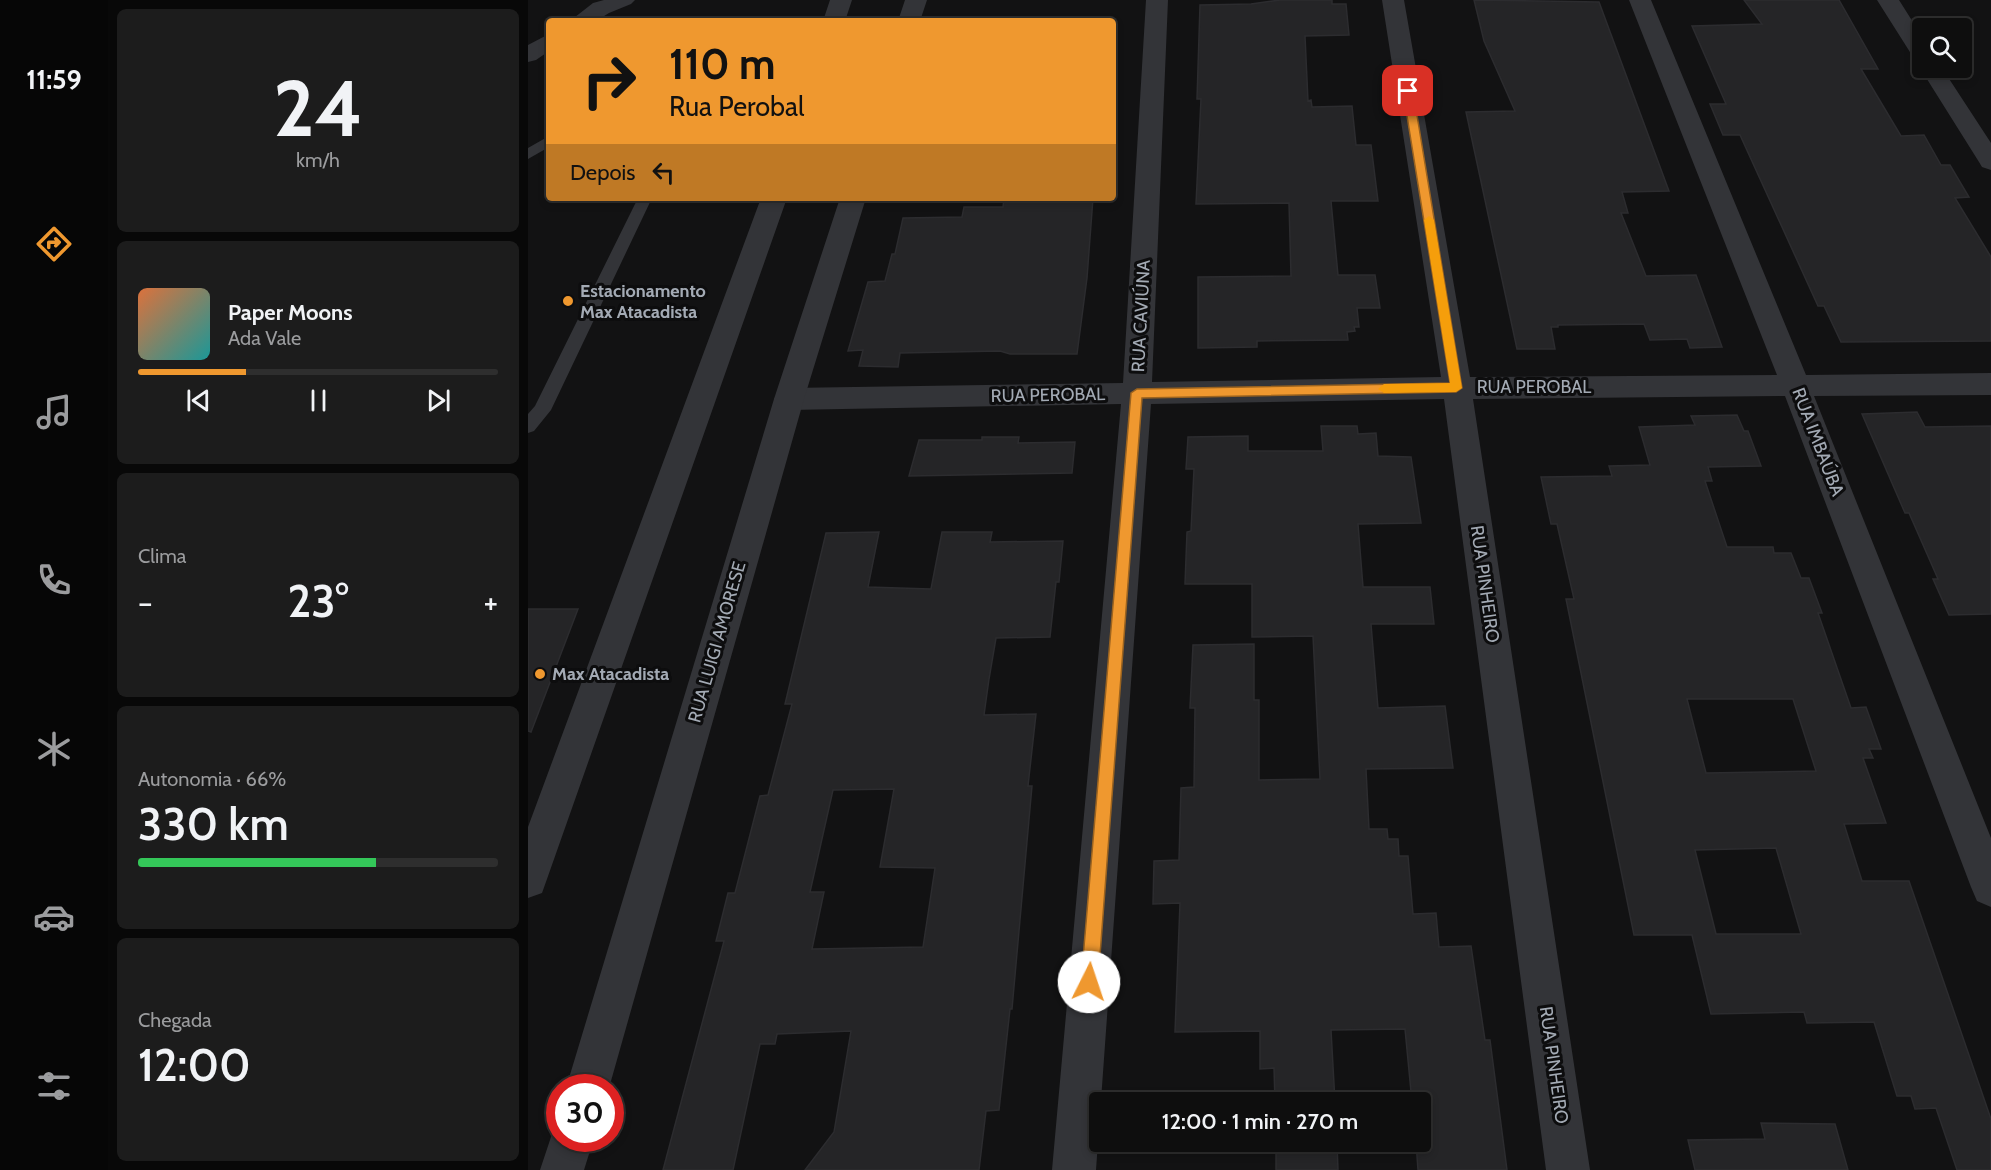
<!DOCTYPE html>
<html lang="pt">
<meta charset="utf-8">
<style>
:root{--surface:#0e0e0e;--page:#1c1c1c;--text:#f1f3f6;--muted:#9b9c9e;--line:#2e2e2e;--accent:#ef982f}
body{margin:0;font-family:Cabin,sans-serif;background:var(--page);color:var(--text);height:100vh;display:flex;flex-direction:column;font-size:22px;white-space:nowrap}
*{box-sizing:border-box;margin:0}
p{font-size:20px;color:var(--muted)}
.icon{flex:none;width:33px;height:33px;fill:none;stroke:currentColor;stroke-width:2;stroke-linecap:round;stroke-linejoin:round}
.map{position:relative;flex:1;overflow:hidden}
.side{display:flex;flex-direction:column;gap:9px;padding:9px;background:#080808;width:420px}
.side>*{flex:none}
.banner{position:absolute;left:18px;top:18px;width:570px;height:183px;border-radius:6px;box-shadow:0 3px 9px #0003,0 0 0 2px var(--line);background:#ef982f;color:#111;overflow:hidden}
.buttons{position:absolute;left:1384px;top:18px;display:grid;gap:12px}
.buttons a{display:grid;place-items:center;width:60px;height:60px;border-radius:6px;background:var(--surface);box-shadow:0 3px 9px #0003,0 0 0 2px var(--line);font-size:30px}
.speed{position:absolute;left:18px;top:1074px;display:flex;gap:12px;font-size:30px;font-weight:700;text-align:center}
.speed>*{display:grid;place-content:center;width:78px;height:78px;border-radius:50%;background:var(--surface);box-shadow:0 3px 9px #0003,0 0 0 2px var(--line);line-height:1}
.speed .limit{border:9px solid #d22;background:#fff;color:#111}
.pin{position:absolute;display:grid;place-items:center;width:51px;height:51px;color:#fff;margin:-26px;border-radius:12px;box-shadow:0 3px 9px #0006}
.me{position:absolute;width:66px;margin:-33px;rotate:4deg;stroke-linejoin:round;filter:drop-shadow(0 0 4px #0008)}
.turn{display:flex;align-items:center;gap:21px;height:126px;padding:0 24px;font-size:27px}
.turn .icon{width:78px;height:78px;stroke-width:2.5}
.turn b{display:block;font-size:42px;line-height:51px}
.then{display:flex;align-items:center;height:57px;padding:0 24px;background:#0003;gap:12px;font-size:22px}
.big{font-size:45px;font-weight:600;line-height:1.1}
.side .tile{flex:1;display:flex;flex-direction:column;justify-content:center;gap:9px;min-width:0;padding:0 21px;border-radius:9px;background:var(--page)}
.side .dial{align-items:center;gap:0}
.dial b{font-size:78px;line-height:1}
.song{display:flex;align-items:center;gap:18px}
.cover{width:72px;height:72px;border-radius:9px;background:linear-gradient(135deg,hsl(20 70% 55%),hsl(180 70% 35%))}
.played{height:6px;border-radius:3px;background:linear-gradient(90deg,var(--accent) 30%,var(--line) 30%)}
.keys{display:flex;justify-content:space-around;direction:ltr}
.heat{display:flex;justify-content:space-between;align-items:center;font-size:33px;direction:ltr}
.charge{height:9px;border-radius:4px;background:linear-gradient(90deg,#34c759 66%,var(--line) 0)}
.trip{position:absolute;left:561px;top:1092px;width:342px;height:60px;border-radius:6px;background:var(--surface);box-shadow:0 3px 9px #0003,0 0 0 2px var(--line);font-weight:600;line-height:60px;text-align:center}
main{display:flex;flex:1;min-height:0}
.dock{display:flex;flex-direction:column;width:108px;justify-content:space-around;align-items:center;background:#060606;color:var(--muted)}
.dock .icon{width:42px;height:42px}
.dock .active{color:var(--accent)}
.dock b{font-size:27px;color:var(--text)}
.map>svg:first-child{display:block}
.building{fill:#252527;stroke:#2c2c2f;stroke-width:1.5;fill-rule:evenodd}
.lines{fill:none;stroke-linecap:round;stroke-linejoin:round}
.service{fill:#333438;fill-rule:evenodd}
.minor{fill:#333438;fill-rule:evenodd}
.tertiary{fill:#333438;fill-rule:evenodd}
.route{fill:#ef982f;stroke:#9b631f;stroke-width:1.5}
.slow{fill:#f59e0b}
.poi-dot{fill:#ef982f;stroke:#0d0d0e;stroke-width:2}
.labels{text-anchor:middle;stroke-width:6;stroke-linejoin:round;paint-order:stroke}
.poi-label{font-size:18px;font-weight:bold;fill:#a3aab4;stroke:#0d0d0e;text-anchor:start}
.street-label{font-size:18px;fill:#a3aab4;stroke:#0d0d0e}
</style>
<main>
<nav class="dock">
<b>11:59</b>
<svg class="icon active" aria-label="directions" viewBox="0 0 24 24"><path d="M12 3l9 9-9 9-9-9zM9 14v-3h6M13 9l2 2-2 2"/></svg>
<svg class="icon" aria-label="music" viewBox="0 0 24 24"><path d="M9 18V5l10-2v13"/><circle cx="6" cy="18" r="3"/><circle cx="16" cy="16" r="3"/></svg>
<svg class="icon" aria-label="phone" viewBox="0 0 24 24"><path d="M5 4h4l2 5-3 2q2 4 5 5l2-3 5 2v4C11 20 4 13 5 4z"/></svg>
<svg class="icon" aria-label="climate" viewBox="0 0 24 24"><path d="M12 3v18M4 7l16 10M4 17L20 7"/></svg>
<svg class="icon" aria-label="car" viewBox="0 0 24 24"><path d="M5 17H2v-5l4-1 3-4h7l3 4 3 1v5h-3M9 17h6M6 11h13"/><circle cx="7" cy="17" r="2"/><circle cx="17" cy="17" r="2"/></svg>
<svg class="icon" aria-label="filters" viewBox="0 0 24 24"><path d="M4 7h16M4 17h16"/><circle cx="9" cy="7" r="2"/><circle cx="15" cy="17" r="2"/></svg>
</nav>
<section class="side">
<div class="tile dial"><b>24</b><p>km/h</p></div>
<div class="tile">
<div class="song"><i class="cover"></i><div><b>Paper Moons</b><p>Ada Vale</p></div></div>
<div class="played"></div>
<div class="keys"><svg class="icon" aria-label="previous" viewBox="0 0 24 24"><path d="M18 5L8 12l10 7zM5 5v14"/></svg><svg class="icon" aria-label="pause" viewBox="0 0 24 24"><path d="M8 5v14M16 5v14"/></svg><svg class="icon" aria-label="next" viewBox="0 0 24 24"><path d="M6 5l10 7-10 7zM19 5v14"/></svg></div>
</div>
<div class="tile"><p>Clima</p>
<div class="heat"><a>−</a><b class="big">23°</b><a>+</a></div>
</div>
<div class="tile"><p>Autonomia · 66%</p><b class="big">330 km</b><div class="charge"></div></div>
<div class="tile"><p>Chegada</p><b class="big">12:00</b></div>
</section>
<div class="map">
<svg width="1463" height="1170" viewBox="0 0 1463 1170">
<rect width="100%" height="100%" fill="#121213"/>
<path class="building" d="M752 0H804V4H818L821 35 777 36 780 101 783 100 784 107 824 106 828 145H843L850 201H803L810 275H847L852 308H829L831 327H826L827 331 819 332 820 340 729 341V347L670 348V277L763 276 761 203 668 204 673 99H669L672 5 723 4Z
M946 0 1071 2 1141 191 1094 192 1100 213H1093L1118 276 1168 275 1194 347 1162 348 1159 339 1122 340 1116 324 1030 325V327H1023L1027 349H989L938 112 987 111 956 41Z
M1216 0H1311L1350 69H1333L1373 136 1396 135 1413 165H1422L1441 197 1427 198 1463 257V341L1313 342 1296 306H1290L1212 135H1195L1182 104H1198L1164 26 1234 24Z
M476 198H565L559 278 549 354H482L472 351 372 353 370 367 331 366 335 350 320 351 340 282 357 281 364 254H367L375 218 434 217 436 207H475Z
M1389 412 1397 427 1463 426V614L1421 615 1405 579H1410L1381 513H1377L1334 414Z
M1209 415 1216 431H1220L1233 466 1180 467 1184 481H1177L1199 547H1245L1246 553H1263L1273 578H1281L1294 613H1290L1323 708 1338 707 1353 749H1341L1345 758H1335L1358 823 1316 824 1334 881H1381L1463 1119V1170H1429L1408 1108 1387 1109 1383 1096H1369L1346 1022 1279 1023 1276 1012 1183 1014 1164 935H1106L1038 599H1046L1029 524H1023L1013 477 1084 476 1081 466 1122 465 1111 427 1167 425 1163 416ZM1159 699H1265L1288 771 1178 773ZM1248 848 1273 934H1188L1167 850Z
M793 426H829L830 434 848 433 850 456 883 457 893 523 830 524 835 587H902L906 624H843L850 708 917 706 925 768 838 769 841 829H859L860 839H870L871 856H880L885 914 908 913 911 947 943 946 957 1040H962L979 1170H890L888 1142H892V1102H884L877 1029 803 1030 807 1102H747L746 1068 732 1069V1031L647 1032 652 903 625 904 626 861 651 860 653 788 666 787 667 708H662L665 645 726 644V700H731V780L792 779 785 636 724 637V584H657L659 532 663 531 666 469H658L660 437 720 436V451H795Z
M454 437H491L490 443 547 442 544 473 381 476 391 440H454Z
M351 532 340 587 403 589 414 532H464L462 542 535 541 531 582H528L522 637 468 638 461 679 456 715 508 714 500 786H504L484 1009H482L471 1110 458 1111 451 1170H277L306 1132 323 1031 249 1034 247 1044H232L205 1170H135L196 941H188L200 893H207L232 796 240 795 264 704H257L298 533ZM366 789 352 867 407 868 395 947 284 949 296 892H282L305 790Z
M0 609H50L3 732 0 731Z
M1233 1123 1307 1124 1320 1170H1167L1160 1140 1237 1139Z
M748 1142H809L810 1170H748Z"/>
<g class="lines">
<path class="service" d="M21 136V147L0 159V148Z
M110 198H124L23 410 6 431 0 433V414L7 406Z"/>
<path class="minor" d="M76 0H107L103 4 81 13 68 21H42L65 3Z
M618 0H640L624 382 913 377 854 0H876L942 377 1249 375 1101 0H1123L1278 375 1463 373V395L1286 396 1463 838V907L1449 901 1443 887 1257 396 945 399 1062 1170H1018L916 399 623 404 568 1170H524L593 404 261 410 251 407 246 399 251 391 261 388 595 383Z
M1349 0H1371L1395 38V62L1387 60Z
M21 34V51L8 60 0 62V45Z
M1395 63V68H1414L1463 143V170L1454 167 1451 162 1392 68Z"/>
<path class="tertiary" d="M302 0H324L317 21H295Z
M377 0H399L392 21H370Z
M233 198H259L19 879 14 893 0 898V827Z
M312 198H338L276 399 81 1088H38L246 399Z
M32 1121V1138H66L56 1170H12L28 1122Z"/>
</g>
<path class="route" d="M880 88 885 91 934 388 928 392 614 398 570 982 567 988 561 990 555 988 553 982 603 393 609 389 922 383 875 91Z"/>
<path class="slow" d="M901 216 906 220 934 388 928 392 856 393 850 389 856 384 922 383 896 220Z"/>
<g class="poi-dot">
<circle cx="40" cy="301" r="6"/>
<circle cx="12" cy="674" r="6"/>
</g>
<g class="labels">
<g class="poi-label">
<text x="52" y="297">Estacionamento<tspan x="52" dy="21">Max Atacadista</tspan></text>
<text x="24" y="680">Max Atacadista</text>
</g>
<g class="street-label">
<text transform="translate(613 316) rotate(-87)" y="6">RUA CAVIÚNA</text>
<text x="1006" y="393">RUA PEROBAL</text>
<text transform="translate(520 395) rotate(-1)" y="6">RUA PEROBAL</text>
<text transform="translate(1290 442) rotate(69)" y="6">RUA IMBAÚBA</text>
<text transform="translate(957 584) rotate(82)" y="6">RUA PINHEIRO</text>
<text transform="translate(189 642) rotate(-74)" y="6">RUA LUIGI AMORESE</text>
<text transform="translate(1026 1065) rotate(82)" y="6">RUA PINHEIRO</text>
</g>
</g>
</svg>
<div class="buttons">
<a><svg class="icon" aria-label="search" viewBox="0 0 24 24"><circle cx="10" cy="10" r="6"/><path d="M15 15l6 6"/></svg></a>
</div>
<div class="speed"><div class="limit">30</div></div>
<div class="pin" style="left:880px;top:91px;background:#d93025"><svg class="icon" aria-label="arrive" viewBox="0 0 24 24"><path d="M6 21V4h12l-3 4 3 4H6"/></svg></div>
<svg class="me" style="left:561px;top:982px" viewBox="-20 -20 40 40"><circle r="19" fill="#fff"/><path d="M0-13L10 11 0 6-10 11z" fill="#ef982f"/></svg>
<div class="trip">12:00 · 1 min · 270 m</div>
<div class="banner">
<div class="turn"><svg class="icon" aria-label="right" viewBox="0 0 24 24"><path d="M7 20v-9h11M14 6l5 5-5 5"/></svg><div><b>110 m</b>Rua Perobal</div></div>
<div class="then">Depois<svg class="icon" aria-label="left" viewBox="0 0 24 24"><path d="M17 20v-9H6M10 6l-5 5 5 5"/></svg></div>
</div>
</div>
</main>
